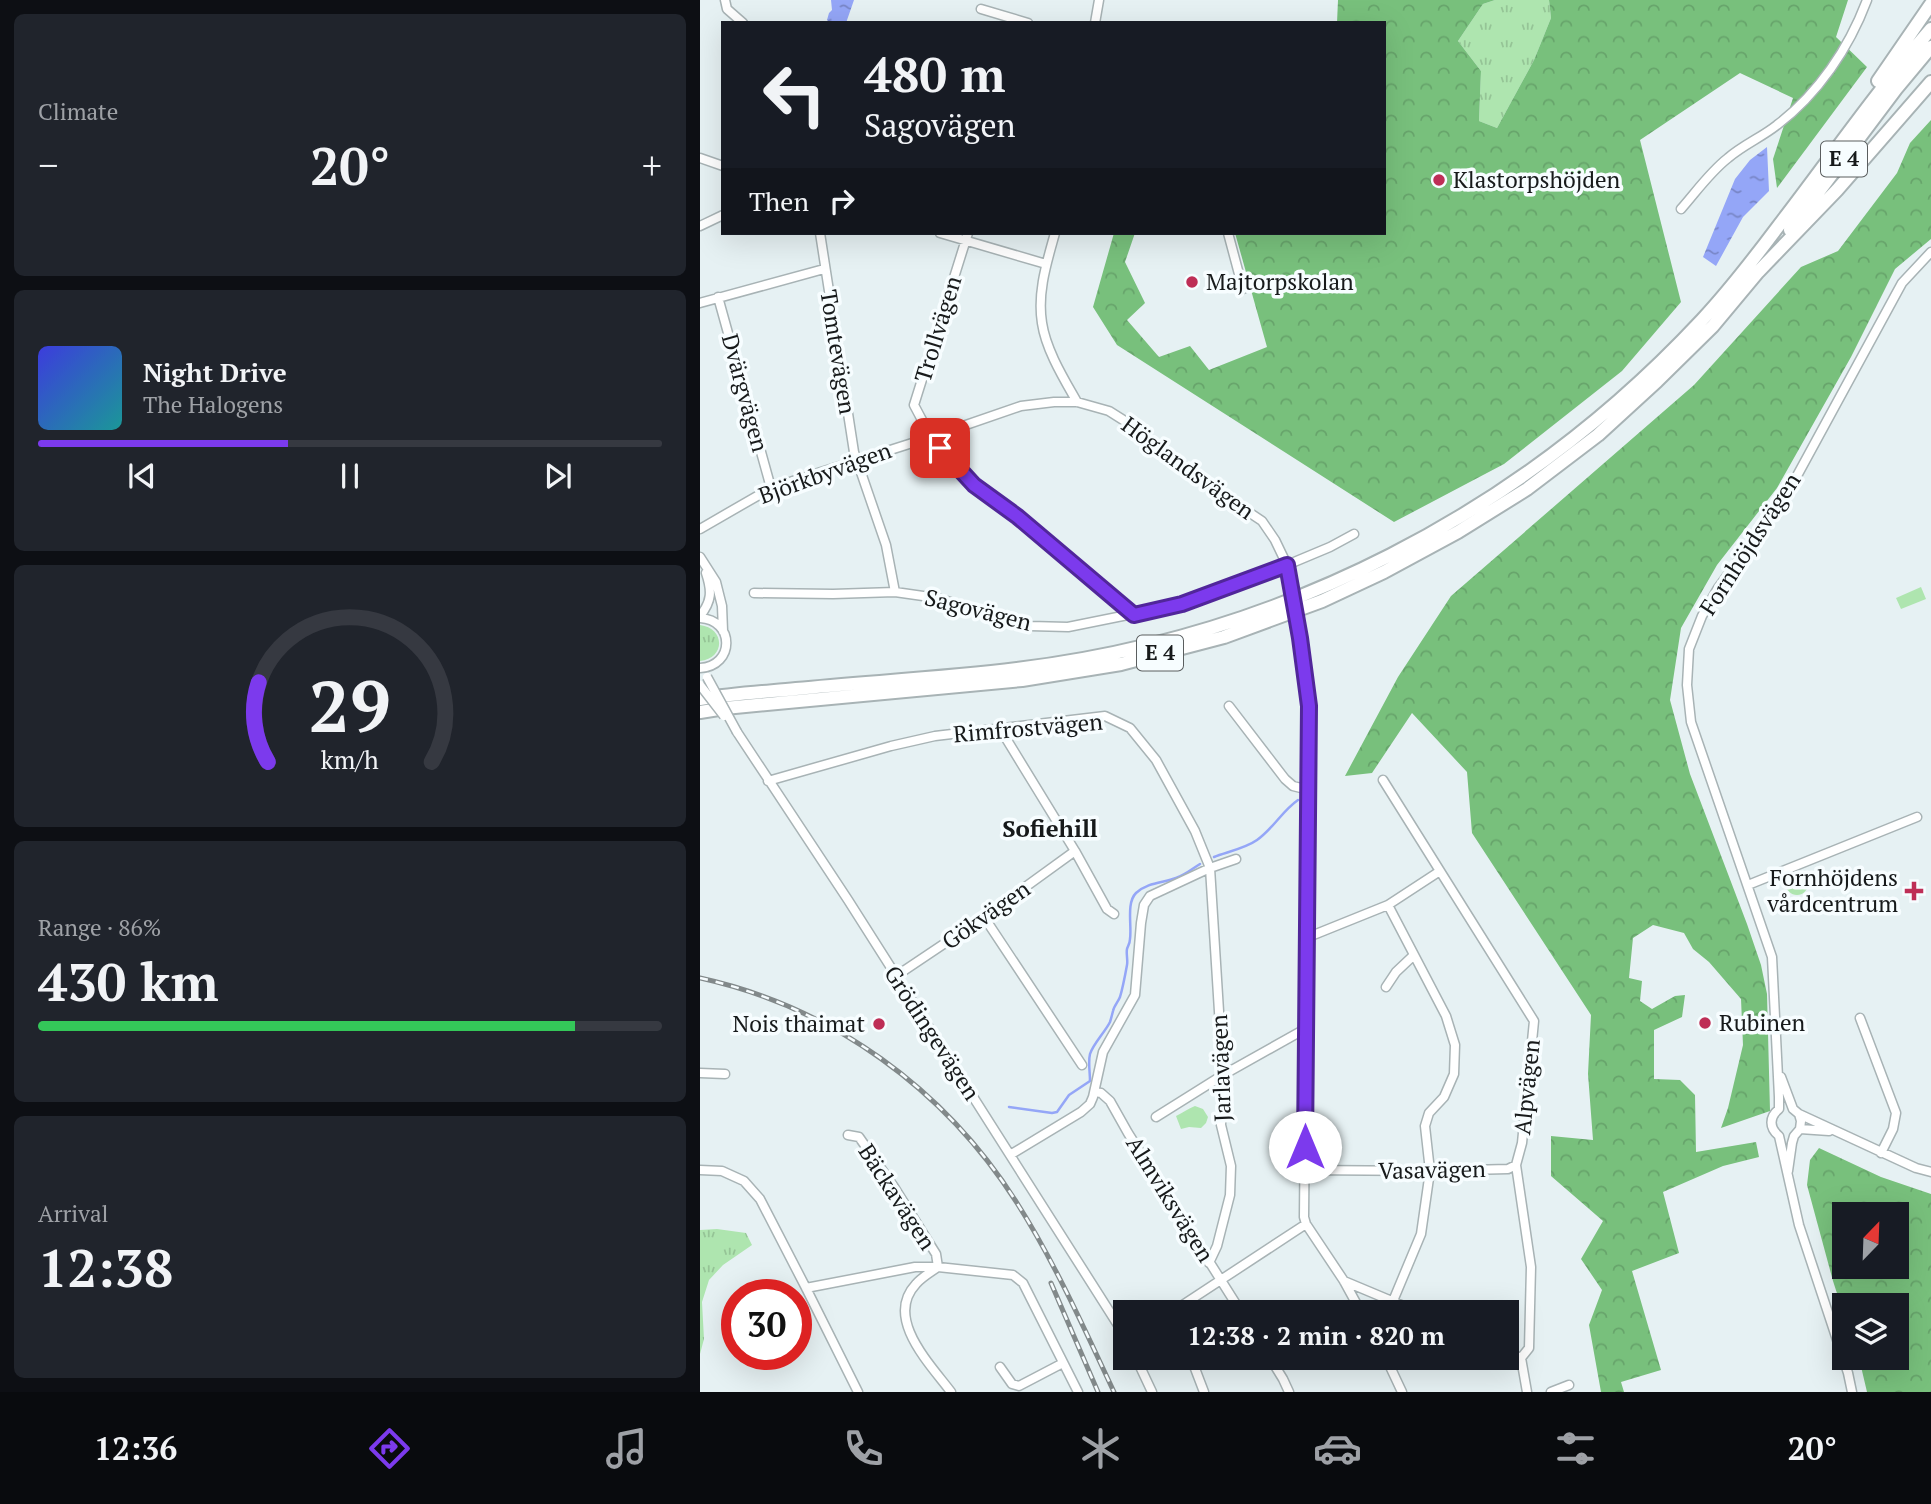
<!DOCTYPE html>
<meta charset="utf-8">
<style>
:root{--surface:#171b24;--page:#20242c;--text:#f1f3f6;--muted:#9ea1a6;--line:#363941;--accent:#7c3aed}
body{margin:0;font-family:"PT Serif",serif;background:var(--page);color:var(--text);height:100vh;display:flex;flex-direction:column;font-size:26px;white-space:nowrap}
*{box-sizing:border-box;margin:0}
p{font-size:23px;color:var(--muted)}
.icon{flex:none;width:38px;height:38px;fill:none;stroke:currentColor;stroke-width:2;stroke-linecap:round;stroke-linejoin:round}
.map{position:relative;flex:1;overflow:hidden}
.side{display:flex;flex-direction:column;gap:14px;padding:14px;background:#0d0f14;width:700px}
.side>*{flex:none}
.guide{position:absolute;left:21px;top:21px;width:665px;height:214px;border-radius:0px;box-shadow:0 7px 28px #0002;background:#171b24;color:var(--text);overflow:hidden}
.needle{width:46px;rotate:23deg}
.fabs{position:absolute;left:1132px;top:1202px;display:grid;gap:14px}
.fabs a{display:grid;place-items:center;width:77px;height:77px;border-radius:0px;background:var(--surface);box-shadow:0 7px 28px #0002;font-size:35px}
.speed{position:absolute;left:21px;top:1279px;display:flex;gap:14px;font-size:35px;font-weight:700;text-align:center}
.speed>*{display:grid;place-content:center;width:91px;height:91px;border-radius:50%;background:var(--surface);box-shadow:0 7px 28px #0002;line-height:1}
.speed .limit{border:10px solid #d22;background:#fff;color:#111}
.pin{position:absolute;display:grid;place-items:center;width:60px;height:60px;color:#fff;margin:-30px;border-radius:14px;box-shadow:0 4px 10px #0006}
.me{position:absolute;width:77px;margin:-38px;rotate:0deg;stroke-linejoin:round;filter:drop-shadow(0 0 5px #0008)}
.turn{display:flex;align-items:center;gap:24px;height:147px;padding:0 28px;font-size:32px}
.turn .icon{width:91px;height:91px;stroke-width:2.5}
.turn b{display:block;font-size:49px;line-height:60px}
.then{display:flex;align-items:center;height:66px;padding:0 28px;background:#0003;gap:14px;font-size:26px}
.big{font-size:52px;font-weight:800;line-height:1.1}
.side .card{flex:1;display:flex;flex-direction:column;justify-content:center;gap:10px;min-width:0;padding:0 24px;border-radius:10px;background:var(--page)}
.side .dial{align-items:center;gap:0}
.dial svg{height:182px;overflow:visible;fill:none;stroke:var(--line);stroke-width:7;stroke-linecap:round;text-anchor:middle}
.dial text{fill:var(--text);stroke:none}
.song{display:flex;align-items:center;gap:21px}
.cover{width:84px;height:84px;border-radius:10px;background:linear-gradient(135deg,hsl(240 70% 55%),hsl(180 70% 35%))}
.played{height:7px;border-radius:4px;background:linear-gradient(90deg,var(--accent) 40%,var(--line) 40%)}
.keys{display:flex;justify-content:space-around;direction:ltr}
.heat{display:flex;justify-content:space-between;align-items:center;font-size:38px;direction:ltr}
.charge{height:10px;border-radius:5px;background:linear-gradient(90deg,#34c759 86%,var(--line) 0)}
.trip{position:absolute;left:413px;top:1300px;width:406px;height:70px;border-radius:0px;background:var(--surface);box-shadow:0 7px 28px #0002;font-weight:800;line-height:70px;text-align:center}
.tabs{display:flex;height:112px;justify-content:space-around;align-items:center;background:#090b0e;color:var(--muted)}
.tabs .icon{width:49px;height:49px}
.tabs .active{color:var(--accent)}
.tabs b{font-size:32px;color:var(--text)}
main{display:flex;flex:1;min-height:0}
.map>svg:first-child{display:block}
.grass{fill:url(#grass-tufts)}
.forest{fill:url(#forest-crowns);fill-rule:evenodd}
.park{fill:#aee5af}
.water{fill:url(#water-ripples)}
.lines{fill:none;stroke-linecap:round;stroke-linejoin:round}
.stream{stroke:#94a6f7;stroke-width:2.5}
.minor-casing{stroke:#a8b3b5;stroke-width:11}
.highway-casing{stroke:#a8b3b5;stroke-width:16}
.minor{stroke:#fff;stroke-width:8}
.highway{stroke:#fff;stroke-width:12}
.rail-casing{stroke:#82898a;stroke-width:5}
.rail{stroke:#f7fdff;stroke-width:2.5;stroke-dasharray:8;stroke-linecap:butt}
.minor-bridge-casing{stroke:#a8b3b5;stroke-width:11;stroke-linecap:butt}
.minor-bridge{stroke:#fff;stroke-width:8}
.route-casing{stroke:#51269a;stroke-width:18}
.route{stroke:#7c3aed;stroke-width:12}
.poi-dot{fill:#be2e56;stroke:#f7fdff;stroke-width:2.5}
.labels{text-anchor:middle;stroke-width:7;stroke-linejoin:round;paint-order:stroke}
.shield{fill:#f7fdff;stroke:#5a5e5f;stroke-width:2}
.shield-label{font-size:21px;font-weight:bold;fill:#171a1b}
.poi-label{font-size:23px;fill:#171a1b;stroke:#f7fdff;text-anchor:start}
.street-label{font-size:23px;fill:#171a1b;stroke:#f7fdff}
.neighbourhood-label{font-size:24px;font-weight:bold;fill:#171a1b;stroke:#f7fdff}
</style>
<main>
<section class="side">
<div class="card"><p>Climate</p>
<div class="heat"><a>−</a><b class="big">20°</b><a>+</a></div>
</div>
<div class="card">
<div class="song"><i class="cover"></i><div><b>Night Drive</b><p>The Halogens</p></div></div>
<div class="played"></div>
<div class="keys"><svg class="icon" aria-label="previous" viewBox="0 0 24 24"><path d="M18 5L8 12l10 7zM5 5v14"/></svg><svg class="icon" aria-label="pause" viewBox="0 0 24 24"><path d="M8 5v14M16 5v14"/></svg><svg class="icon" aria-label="next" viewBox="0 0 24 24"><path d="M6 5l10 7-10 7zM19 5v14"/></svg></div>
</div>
<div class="card dial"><svg viewBox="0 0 100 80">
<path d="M14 69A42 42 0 1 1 86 69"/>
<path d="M14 69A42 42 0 0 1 10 34" stroke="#7c3aed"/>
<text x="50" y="56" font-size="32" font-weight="700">29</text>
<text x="50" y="72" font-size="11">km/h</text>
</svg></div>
<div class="card"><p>Range · 86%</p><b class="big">430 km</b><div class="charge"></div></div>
<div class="card"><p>Arrival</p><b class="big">12:38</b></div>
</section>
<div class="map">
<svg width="1231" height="1392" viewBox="0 0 1231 1392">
<defs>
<pattern id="grass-tufts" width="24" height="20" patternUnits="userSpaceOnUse" patternTransform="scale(1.75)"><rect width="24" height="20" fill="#aee5af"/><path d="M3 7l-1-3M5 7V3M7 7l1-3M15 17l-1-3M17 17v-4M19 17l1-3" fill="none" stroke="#95c496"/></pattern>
<pattern id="forest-crowns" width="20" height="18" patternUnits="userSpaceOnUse" patternTransform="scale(1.75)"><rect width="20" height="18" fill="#78c07c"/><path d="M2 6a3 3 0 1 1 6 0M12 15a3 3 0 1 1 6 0" fill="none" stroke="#67a46b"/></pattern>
<pattern id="water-ripples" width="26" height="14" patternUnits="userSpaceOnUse" patternTransform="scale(1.75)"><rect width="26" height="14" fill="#94a6f7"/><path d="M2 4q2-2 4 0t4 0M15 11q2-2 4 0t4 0" fill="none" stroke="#7886c7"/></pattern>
</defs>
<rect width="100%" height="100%" fill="#e6f1f3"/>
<path class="grass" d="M795 0H849L851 18 834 60 797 128 779 121 781 71 758 41 783 4Z
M0 625C25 628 26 658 0 661Z
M1086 884a11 11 0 1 1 22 0a11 11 0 1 1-22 0Z
M17 1229 46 1233 52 1245 23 1265 9 1280 2 1302 4 1339 0 1354V1230Z"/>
<path class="forest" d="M638 0H795L783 4 758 41 781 71 779 121 797 128 834 60 851 18 849 0H1148L1136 37 1167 67 1077 188 1073 159 1093 98 1040 73 940 140 981 302 922 371 804 464 694 522 417 345 393 307 414 233H435L425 262 445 303 427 320 459 357 490 346 509 370 567 347 535 233H684V23H637Z
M1231 120V239L1195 269 1151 357 1077 488 1017 565 981 628 970 700 990 774 1047 924 1061 965 1067 994 1070 1111 1021 1128 1028 1108 1043 1045 1041 999 1009 962 993 949 984 933 953 925 933 938 929 978 942 981 940 1001 952 1009 975 996 985 995 982 1017 954 1030V1079L980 1080 995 1095 996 1152 1056 1142 1059 1157 1023 1166 963 1192 979 1253 932 1271 961 1370 921 1382 924 1392H901L889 1325 902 1290 881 1259 903 1221 851 1176V1136L893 1140 888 1074 891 1015 772 833 767 772 712 713 672 773 645 776 698 677 751 596 994 385 1101 267 1138 251 1197 173 1210 143Z
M1119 1148 1181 1177 1231 1194V1392H1167L1159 1358H1197V1306H1144V1315L1133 1281 1107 1185 1110 1160ZM1144 1214H1197V1267H1144Z"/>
<path class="park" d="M1221 587 1226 599 1201 609 1196 598Z
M495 1106 503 1109 508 1117 506 1123 501 1128 489 1127 481 1129 476 1116C483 1113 487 1109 495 1106Z"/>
<path class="water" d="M131 0H154L146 23H130L127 20 129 13 132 10Z
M1067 147 1069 191 1043 217 1016 266 1003 257 1035 179 1050 160Z"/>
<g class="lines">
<path class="stream" d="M514 857C527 852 546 848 557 840 573 829 582 811 598 800
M309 1107 352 1113 357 1112 369 1095 390 1081C390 1072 388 1062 390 1054 393 1044 405 1032 410 1022 411 1019 412 1015 413 1011 414 1006 418 1002 420 997 423 987 425 976 427 965 428 960 426 954 427 949 428 946 430 943 430 939 432 926 426 903 436 893 448 882 463 883 476 878 485 875 492 869 500 864"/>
<defs>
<path id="minor" d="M25 0 27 9 43 23
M281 9 328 23
M395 23 399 0
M0 158 23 166
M981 209C996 192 1010 172 1028 158 1043 145 1062 137 1077 125 1118 94 1149 48 1167 0
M0 226 23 215
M120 233 154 452 186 545 195 592
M240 233 346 264
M268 233 214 405 231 437 274 485 318 517 434 615
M355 233C347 262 337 292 342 323 346 350 364 379 377 402
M528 233 543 289
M18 297 71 488
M0 303 124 269
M0 529 71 488 231 437 321 406 354 402H377L409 411 428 423 517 491 562 521 575 540 587 565 591 585
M0 557 16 582 22 606 23 631
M54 593 133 594 195 592 237 598 330 626 368 627 482 604 587 565 630 547 654 534
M0 616C12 601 12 591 6 573
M0 618C35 620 35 666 0 668
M600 638 609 706 604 1217 606 1224 644 1281 661 1312
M529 706 585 779 593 786 609 790
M299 727 375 851 407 909 414 914
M37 732 148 900 425 1336
M683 780 834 1021 822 1143 816 1165 831 1267 829 1348 821 1358 827 1392
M68 781 191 746 235 736 405 716 430 728 456 760 495 831 510 868 523 1075 521 1125 531 1166 530 1195 517 1246 509 1263
M1048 885 1217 817
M688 905 746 1016 755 1045 754 1074 744 1097 729 1113 725 1126 730 1171 721 1234 693 1301
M284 917 382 1065
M606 938 688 905 740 871
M196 976 284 917 375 851
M686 987 696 972 714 955
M1160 1018 1196 1113 1193 1129 1181 1153
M0 1073 25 1074
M1081 1077 1093 1109 1099 1114 1101 1121 1100 1129 1094 1136 1092 1143 1088 1171
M395 1092 401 1093 410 1101 428 1133 541 1312
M1099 1114 1216 1168 1231 1172
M456 1117 523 1075 605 1029
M1100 1129 1129 1131
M148 1135 159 1137 194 1187 236 1254 238 1267
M310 1155 381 1112 390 1104 393 1097 403 1052 435 995 441 923 444 905 450 896 510 868 536 859
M0 1170 22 1171 44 1181 60 1199 106 1288 158 1392
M604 1170 730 1171 808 1169 816 1165
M238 1267C231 1272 222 1277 216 1284 184 1318 230 1364 251 1392
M644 1281 718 1312
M106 1288 215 1267H238L313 1275 323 1283 378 1392
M472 1312 606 1224
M807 1352 821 1358
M436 1358 452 1392
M491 1358 504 1392
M570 1358 583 1379 589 1392
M686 1358 702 1392
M300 1367 312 1384 319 1386 363 1363
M851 1392 869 1385
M1152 1392 1148 1373 1099 1225 1079 1136C1069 1128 1069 1117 1079 1109V1097L1072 957 991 722 987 685 989 649 1002 616 1018 588 1086 496 1202 283 1231 252"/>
<path id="highway" d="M1178 81 1231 4
M1090 230 1196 89 1231 47
M0 699C32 694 64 692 96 689 169 682 244 678 317 669 580 637 821 514 1002 320 1029 291 1053 260 1077 228 1128 162 1176 92 1231 29
M0 712 25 708 322 680 421 664 524 637 622 601 684 572 758 532 827 489 898 435 957 381 1013 326 1058 272 1137 190 1231 82"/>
</defs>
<use href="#minor" class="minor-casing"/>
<use href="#highway" class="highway-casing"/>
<use href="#minor" class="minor"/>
<use href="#highway" class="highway"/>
<defs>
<path id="rail" d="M0 978C132 1007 245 1089 317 1203 355 1263 384 1328 414 1392
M351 1283 398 1392"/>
</defs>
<use href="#rail" class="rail-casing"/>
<use href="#rail" class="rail"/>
<defs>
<path id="minor-bridge" d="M591 585 600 638
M7 677 37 732
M0 685 24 716"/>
</defs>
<use href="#minor-bridge" class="minor-bridge-casing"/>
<use href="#minor-bridge" class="minor-bridge"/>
</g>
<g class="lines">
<defs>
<path id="route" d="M240 448 274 485 318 517 434 615 482 604 587 565 600 638 609 706 605 1147"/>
</defs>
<use href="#route" class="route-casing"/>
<use href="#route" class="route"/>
</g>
<g class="poi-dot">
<circle cx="739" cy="180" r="7"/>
<circle cx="492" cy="282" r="7"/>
<path d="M1210.5 880.5h7v7h7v7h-7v7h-7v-7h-7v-7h7z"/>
<circle cx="1005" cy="1023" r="7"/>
<circle cx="179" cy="1024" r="7"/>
</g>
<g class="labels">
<g class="shield">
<rect x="1121" y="141.5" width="46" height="35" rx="5"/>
<rect x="437" y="635.5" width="46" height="35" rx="5"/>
</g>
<g class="shield-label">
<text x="1144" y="166">E 4</text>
<text x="460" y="660">E 4</text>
</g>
<g class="poi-label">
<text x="753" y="188">Klastorpshöjden</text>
<text x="506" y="290">Majtorpskolan</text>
<text x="1198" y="886" text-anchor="end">Fornhöjdens<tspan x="1198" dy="26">vårdcentrum</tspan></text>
<text x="1019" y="1031">Rubinen</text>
<text x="165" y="1032" text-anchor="end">Nois thaimat</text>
</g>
<g class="street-label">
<text transform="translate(238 329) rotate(-73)" y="8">Trollvägen</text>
<text transform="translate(138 352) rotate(81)" y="8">Tomtevägen</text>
<text transform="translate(45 393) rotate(75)" y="8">Dvärgvägen</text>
<text transform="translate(488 468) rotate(36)" y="8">Höglandsvägen</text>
<text transform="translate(125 473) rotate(-20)" y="8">Björkbyvägen</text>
<text transform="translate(1050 544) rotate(-57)" y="8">Fornhöjdsvägen</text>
<text transform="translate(278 610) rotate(14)" y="8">Sagovägen</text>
<text transform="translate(328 728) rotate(-5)" y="8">Rimfrostvägen</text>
<text transform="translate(286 915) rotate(-35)" y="8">Gökvägen</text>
<text transform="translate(232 1033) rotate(57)" y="8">Grödingevägen</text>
<text transform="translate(521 1068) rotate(-92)" y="8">Jarlavägen</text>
<text transform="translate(827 1087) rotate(-84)" y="8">Alpvägen</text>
<text transform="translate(732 1170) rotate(-1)" y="8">Vasavägen</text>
<text transform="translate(197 1197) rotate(57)" y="8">Bäckavägen</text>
<text transform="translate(470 1199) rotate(58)" y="8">Almviksvägen</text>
</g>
<g class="neighbourhood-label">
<text x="350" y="837">Sofiehill</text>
</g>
</g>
</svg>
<div class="fabs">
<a><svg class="needle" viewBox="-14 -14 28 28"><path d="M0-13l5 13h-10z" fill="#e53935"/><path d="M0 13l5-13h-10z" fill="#9ea1a6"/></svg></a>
<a><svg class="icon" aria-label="layers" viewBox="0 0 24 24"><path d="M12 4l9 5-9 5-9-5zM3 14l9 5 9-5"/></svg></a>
</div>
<div class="speed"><div class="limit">30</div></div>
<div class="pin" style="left:240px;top:448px;background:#d93025"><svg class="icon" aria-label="arrive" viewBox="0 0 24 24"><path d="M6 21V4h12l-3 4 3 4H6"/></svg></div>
<svg class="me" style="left:605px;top:1147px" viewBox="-20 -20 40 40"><circle r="19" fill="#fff"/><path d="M0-13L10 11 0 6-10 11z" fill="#7c3aed"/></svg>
<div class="trip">12:38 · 2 min · 820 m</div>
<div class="guide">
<div class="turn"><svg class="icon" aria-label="left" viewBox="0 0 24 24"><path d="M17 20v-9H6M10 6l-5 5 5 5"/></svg><div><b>480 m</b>Sagovägen</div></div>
<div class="then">Then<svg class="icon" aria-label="right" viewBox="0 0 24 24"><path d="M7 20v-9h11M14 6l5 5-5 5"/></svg></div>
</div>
</div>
</main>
<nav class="tabs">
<b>12:36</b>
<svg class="icon active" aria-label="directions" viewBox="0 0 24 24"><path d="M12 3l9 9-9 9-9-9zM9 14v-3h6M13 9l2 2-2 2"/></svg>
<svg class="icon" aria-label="music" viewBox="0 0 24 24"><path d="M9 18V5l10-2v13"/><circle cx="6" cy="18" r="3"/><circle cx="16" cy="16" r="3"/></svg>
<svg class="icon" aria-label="phone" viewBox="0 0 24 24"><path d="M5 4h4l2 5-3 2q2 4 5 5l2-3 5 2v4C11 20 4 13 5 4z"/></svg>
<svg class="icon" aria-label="climate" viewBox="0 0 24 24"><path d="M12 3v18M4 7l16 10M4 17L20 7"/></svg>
<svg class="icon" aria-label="car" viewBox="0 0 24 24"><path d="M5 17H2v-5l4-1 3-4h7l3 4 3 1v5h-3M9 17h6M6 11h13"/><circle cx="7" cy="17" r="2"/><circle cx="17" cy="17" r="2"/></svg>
<svg class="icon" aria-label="filters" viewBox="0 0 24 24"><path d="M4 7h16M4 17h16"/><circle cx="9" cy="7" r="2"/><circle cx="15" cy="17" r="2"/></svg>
<b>20°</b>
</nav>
